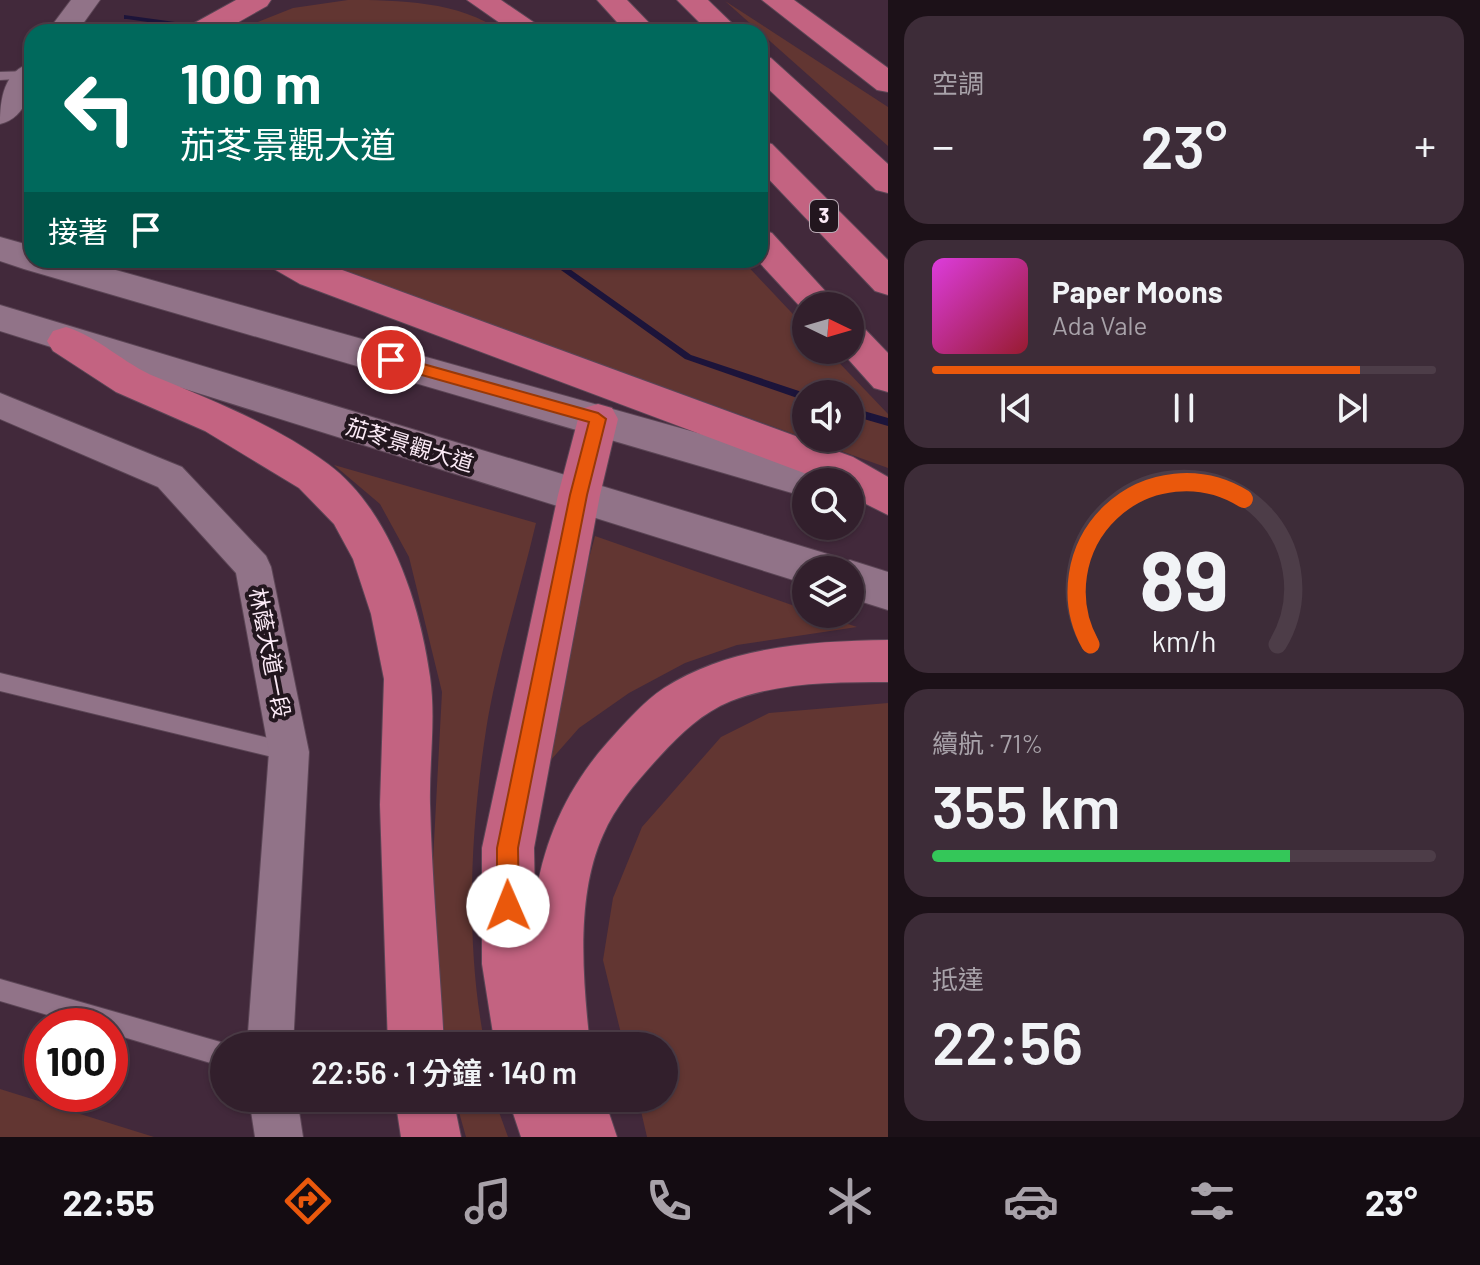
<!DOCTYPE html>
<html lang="zh-TW">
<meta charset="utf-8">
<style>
:root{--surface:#321f2c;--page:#3d2c38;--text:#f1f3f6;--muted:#a8a2a9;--line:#4d3d48;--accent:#ea580c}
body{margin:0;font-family:Barlow,"Noto Sans TC",sans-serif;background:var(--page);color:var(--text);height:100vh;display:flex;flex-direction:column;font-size:30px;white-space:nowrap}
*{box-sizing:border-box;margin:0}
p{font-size:26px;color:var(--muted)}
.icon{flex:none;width:44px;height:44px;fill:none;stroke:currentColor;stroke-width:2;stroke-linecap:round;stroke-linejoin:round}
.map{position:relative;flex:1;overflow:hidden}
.drawer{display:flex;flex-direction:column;gap:16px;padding:16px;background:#1c1118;width:592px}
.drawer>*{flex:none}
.top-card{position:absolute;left:24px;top:24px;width:744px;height:244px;border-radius:24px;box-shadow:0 2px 6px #0004,0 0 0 2px var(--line);background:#00695c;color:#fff;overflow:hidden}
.needle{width:52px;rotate:95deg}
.fabs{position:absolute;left:792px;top:292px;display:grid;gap:16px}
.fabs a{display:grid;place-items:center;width:72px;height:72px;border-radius:50%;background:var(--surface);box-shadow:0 2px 6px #0004,0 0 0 2px var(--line);font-size:40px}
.speed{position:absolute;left:24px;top:1008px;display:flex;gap:16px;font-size:40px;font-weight:700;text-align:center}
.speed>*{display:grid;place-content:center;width:104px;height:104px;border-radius:50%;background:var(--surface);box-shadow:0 2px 6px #0004,0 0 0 2px var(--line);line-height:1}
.speed .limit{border:12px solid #d22;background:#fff;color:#111}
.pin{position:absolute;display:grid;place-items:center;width:68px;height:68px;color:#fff;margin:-34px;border:4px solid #fff;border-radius:50%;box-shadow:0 2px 8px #0007}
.me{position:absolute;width:88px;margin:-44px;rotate:359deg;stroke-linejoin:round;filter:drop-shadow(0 0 6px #0008)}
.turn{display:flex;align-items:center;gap:28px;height:168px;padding:0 24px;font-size:36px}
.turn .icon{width:104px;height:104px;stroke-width:2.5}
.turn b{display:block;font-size:56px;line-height:68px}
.then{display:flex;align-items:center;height:76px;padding:0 24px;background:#0003;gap:16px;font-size:30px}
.big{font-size:60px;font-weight:600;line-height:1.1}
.drawer .widget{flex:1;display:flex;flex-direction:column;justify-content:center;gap:12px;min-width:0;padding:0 28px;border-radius:24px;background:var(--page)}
.drawer .dial{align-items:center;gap:0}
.dial svg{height:208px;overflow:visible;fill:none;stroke:var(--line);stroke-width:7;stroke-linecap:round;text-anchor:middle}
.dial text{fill:var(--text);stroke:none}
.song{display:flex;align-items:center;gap:24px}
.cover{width:96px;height:96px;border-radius:12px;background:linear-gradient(135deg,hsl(300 70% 55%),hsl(350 70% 35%))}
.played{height:8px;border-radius:4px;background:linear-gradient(90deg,var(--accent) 85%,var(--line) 85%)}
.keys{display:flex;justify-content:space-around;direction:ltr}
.heat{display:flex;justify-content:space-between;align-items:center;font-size:44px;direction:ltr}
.charge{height:12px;border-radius:6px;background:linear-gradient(90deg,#34c759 71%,var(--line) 0)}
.trip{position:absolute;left:210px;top:1032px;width:468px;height:80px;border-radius:40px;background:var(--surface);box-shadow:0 2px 6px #0004,0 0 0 2px var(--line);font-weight:600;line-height:80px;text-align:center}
.tabs{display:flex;height:128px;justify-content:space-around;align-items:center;background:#140c12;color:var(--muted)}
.tabs .icon{width:56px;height:56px}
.tabs .selected{color:var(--accent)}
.tabs b{font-size:36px;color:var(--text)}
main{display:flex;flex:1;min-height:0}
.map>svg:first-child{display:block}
.green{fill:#623632;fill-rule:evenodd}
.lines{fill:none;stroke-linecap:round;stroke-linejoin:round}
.stream{fill:#1c143a;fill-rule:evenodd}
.lane-casing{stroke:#5b4555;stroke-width:2}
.street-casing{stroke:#5b4555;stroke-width:2}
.secondary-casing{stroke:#5b4555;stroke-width:2}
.highway-casing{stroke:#5b4555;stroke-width:2}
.lane{fill:#917388;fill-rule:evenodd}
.street{fill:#917388;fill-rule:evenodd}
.secondary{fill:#917388;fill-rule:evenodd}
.highway{fill:#c36381;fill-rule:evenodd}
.route{fill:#ea580c;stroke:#983908;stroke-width:2}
.labels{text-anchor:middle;stroke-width:8;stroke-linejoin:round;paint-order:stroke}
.shield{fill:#22161e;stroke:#baaab5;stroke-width:2}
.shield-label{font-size:20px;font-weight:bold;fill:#fbeaf6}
.street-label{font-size:22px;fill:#fbeaf6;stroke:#22161e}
</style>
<main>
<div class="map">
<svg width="888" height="1137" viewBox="0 0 888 1137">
<rect width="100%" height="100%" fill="#42293b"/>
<path class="green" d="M348 0C398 0 460 1 502 32H233L293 8Z
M725 1 888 107V146Z
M312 260H742L806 328V350H827L888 414V468ZM806 394H850V438H806Z
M334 465 536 523C520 591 497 661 486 730 470 834 465 943 485 1046H441L429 935 442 692 409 557 380 504Z
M595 536 806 610V614H818L857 627 737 645 685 663 629 693 579 728 528 786Z
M888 703V1137H647L638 1098H664V1046H624L603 960 613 898 642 827 721 737 769 713Z
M0 1089 154 1137H0Z
M455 1098H494L508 1137H466Z"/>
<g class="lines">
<path class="stream" d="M124 15 233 30 237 32H217L127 19H124Z
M547 260H557L691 355 808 394H806V401L685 359Z
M850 407 888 418V426L850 415Z"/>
<defs>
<path id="lane" d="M0 72 29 71 32 72V78L0 80Z
M0 673 289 743 296 745 299 752 296 759 289 761 0 691Z
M0 979 224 1043 230 1046H224V1067L110 1033V1026H85L0 1001Z"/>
<path id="street" d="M0 393 182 467 266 556 271 567 309 752 293 1046H247L269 752 236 573 158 487 0 419Z
M249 1098H297L303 1137H255Z"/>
<path id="secondary" d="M71 0H100L77 32H47Z
M32 63C32 88 28 117 0 124 0 99 4 70 32 63Z
M0 237 32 246V260H80L812 465 827 470 833 482H806V497L24 269 0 261Z
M0 305 821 552 837 557 840 564 850 560 888 572V610L850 598V570H806V584L0 331Z"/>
<path id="highway" d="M236 0H271L267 6 221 32H184L189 26Z
M467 0H501L548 32H513Z
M597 0H627L658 32H626Z
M677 0H708L741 32H709Z
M762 0H794L888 68V92L877 90Z
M760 55 771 58 888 164V193L876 190 760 81Z
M760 141 772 144 888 260V295L875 291 760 170Z
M760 229 772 233 839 306H806V313L757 260Z
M269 260H315L853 457 888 477V515L850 496V482H828L300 284 274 269Z
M850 323 863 327 888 353V392L874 388 840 350H850Z
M66 327C99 337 124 364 156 377 214 401 277 426 328 464 390 510 420 604 430 677 436 719 429 763 430 804 432 885 440 966 444 1046H388L380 805 384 679 371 614 353 559 334 524 299 488 205 431 116 392 53 351 47 341 53 331Z
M598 404 612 408 618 419 600 495 534 848 535 901C543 842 567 788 607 743 624 724 643 702 664 688 729 646 813 641 888 640V682C836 682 780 682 731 701 702 713 681 733 660 756 638 780 616 805 603 835 575 897 583 981 590 1046H495L482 964V848L558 495 578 419 584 408Z
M395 1098H453L461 1137H401Z
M508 1098H604L617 1137H521Z"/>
</defs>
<use href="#lane" class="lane-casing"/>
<use href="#street" class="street-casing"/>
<use href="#secondary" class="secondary-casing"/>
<use href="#highway" class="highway-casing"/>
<use href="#lane" class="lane"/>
<use href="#street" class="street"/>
<use href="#secondary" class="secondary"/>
<use href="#highway" class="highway"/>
</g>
<path class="route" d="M391 355 598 413 606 419 587 495 518 848 519 906 516 914 508 917 501 914 497 906V848L570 495 589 422 386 365V356Z"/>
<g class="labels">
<rect class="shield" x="810" y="200" width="28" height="32" rx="6"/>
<g class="shield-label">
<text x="824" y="223">3</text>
</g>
<g class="street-label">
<text transform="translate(410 445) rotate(17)" y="8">茄苳景觀大道</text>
<text transform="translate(270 653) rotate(79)" y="8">林蔭大道一段</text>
</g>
</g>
</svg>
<div class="fabs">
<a><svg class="needle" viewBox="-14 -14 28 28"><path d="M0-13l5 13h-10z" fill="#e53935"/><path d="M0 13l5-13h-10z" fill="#a8a2a9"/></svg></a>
<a><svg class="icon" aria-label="sound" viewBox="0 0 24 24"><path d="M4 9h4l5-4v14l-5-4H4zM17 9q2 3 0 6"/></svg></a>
<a><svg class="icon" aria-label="search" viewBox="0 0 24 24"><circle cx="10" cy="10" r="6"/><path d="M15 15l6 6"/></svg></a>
<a><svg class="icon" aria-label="layers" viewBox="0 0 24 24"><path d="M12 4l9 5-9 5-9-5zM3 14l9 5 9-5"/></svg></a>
</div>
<div class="speed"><div class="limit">100</div></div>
<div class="pin" style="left:391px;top:360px;background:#d93025"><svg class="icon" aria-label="arrive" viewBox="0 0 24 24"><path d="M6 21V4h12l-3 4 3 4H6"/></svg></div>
<svg class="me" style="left:508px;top:906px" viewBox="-20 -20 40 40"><circle r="19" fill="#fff"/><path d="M0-13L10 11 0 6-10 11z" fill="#ea580c"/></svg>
<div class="trip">22:56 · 1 分鐘 · 140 m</div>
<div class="top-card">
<div class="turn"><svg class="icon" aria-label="left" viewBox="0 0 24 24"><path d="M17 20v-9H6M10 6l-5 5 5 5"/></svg><div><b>100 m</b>茄苳景觀大道</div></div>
<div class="then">接著<svg class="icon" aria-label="arrive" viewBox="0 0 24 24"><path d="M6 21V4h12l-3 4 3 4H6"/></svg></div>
</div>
</div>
<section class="drawer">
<div class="widget"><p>空調</p>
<div class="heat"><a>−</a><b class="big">23°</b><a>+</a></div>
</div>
<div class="widget">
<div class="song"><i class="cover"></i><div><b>Paper Moons</b><p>Ada Vale</p></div></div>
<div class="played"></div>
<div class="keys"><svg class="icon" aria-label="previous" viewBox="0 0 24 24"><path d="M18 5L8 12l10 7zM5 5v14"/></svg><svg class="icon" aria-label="pause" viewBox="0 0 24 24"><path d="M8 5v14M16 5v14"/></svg><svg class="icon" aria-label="next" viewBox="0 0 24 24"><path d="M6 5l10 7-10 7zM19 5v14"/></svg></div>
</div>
<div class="widget dial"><svg viewBox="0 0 100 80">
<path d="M14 69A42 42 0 1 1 86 69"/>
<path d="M14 69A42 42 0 0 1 73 13" stroke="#ea580c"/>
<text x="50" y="56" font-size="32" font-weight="700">89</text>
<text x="50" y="72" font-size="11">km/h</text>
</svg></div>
<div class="widget"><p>續航 · 71%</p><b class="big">355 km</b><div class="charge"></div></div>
<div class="widget"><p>抵達</p><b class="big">22:56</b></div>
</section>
</main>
<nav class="tabs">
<b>22:55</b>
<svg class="icon selected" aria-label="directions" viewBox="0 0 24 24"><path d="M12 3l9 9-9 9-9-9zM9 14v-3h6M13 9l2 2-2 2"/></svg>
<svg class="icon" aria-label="music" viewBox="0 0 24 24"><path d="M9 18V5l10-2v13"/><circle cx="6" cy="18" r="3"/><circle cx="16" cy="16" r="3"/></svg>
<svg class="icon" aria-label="phone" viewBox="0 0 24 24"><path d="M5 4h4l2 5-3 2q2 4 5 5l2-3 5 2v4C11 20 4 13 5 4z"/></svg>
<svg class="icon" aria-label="climate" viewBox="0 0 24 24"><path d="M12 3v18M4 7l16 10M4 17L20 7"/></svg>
<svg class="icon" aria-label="car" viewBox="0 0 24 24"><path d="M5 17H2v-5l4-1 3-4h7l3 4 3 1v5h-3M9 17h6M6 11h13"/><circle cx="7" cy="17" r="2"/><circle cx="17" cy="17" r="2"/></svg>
<svg class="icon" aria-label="filters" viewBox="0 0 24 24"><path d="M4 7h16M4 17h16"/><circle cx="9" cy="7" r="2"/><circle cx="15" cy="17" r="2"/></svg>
<b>23°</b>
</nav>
